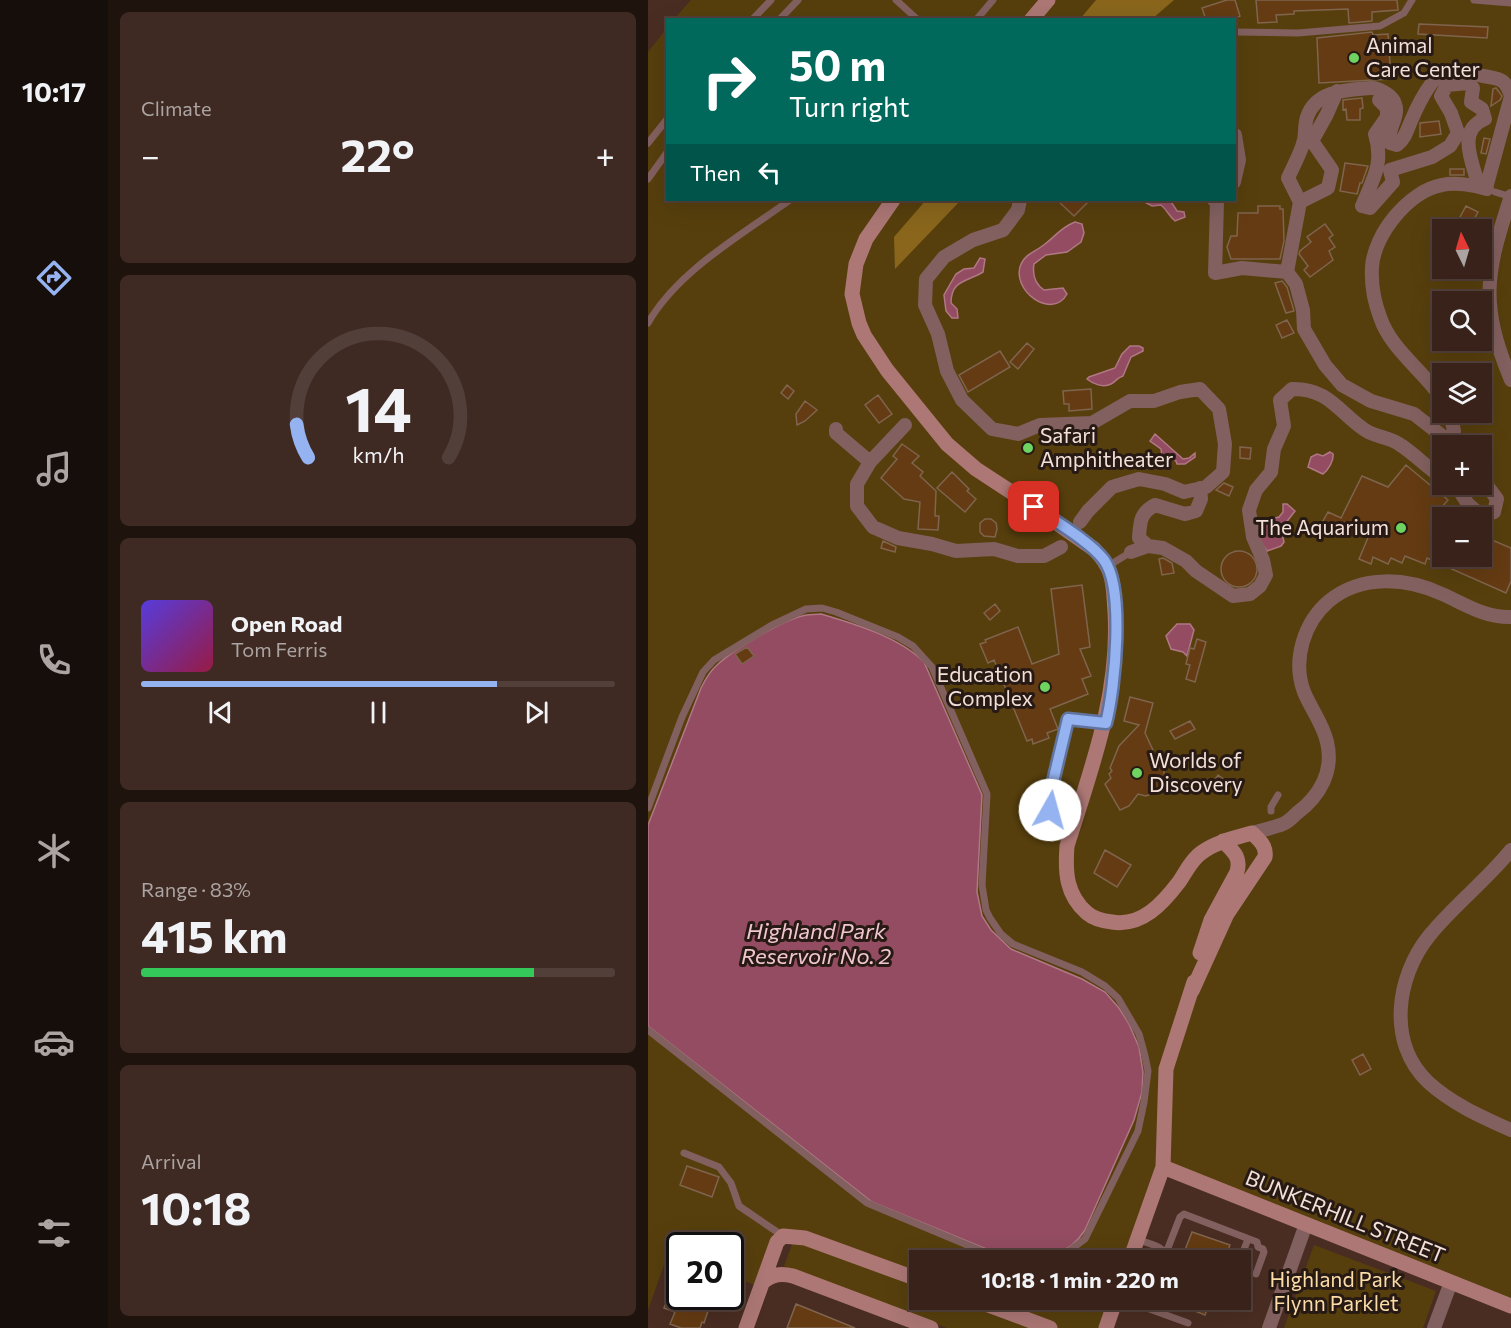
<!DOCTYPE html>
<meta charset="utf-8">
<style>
:root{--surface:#38221a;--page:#3f2a23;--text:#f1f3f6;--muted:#aba4a2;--line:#523f39;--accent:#95b2f1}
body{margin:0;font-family:Commissioner,sans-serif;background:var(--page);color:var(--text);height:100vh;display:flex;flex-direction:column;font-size:22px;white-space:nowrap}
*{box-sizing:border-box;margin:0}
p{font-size:20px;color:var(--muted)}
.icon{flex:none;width:33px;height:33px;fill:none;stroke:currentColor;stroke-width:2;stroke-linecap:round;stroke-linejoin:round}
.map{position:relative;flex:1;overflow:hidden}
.side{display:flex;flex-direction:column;gap:12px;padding:12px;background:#1f130e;width:540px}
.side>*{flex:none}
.hud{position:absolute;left:18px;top:18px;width:570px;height:183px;border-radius:0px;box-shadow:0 6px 24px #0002,0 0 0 2px var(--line);background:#00695c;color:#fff;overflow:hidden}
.needle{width:39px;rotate:355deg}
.buttons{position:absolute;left:784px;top:219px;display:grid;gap:12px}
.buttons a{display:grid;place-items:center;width:60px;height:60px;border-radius:0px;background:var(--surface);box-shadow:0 6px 24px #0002,0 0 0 2px var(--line);font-size:30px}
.speed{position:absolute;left:18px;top:1232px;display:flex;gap:12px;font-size:30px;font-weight:700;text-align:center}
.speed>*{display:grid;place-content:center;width:78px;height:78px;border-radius:50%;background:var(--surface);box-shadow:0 6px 24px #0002,0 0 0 2px var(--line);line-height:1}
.speed .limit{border:3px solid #111;border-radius:9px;background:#fff;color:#111}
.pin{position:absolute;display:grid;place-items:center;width:51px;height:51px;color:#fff;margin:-26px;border-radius:12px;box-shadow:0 3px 9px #0006}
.me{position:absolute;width:66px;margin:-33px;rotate:7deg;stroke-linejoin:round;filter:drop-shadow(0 0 4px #0008)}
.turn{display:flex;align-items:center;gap:21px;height:126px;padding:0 24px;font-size:27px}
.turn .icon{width:78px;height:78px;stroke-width:2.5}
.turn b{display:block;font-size:42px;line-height:51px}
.then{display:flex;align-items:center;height:57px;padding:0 24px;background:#0003;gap:12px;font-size:22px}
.big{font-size:45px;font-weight:700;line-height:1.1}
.side .card{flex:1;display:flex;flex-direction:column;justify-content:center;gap:9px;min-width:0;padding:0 21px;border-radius:9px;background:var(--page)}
.side .dial{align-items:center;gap:0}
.dial svg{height:156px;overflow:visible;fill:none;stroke:var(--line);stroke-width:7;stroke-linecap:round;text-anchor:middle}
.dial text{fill:var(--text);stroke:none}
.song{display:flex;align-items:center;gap:18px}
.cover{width:72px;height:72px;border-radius:9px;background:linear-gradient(135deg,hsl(250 70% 55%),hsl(340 70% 35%))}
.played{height:6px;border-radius:3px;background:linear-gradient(90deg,var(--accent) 75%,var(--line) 75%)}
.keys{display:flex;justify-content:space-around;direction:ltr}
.heat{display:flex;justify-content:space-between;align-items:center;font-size:33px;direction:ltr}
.charge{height:9px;border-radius:4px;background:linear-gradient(90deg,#34c759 83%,var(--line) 0)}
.trip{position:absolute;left:261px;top:1250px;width:342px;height:60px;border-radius:0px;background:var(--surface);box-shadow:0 6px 24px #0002,0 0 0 2px var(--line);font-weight:700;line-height:60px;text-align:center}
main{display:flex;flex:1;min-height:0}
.menu{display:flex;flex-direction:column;width:108px;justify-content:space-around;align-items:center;background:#160e0a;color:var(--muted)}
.menu .icon{width:42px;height:42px}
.menu .selected{color:var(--accent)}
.menu b{font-size:27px;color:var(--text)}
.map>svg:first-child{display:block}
.green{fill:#573f0d;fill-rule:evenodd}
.forest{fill:#89661c}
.water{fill:#934c61;stroke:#b07885;stroke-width:1.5}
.building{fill:#643b12;stroke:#7f644e;stroke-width:1.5}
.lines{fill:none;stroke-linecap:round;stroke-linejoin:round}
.lane{stroke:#82605f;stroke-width:7}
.street{stroke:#82605f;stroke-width:14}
.secondary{stroke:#ac7775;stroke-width:15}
.secondary-bridge{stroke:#ac7775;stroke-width:15}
.route-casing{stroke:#61749d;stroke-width:15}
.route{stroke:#95b2f1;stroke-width:10}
.poi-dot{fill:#6ed360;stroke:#271a14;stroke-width:2}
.labels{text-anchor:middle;stroke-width:6;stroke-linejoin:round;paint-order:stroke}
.poi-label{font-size:21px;fill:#f3e0d8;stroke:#271a14;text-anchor:start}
.street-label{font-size:21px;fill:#f3e0d8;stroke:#271a14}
.park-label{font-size:21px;fill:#fcdda7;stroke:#271a14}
.water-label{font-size:22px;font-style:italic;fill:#f1c6d1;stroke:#271a14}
</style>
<main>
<nav class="menu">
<b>10:17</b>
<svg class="icon selected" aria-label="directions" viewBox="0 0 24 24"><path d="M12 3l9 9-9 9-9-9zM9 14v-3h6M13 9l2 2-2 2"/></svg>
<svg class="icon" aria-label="music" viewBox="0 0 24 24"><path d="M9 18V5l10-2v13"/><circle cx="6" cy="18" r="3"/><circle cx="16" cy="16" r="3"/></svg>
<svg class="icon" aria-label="phone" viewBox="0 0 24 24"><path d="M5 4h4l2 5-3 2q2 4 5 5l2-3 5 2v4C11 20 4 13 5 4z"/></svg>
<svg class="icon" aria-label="climate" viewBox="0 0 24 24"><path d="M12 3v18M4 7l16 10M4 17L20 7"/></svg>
<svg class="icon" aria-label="car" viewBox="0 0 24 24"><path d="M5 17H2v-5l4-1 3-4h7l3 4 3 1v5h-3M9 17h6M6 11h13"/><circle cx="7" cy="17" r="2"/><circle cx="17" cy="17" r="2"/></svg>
<svg class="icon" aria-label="filters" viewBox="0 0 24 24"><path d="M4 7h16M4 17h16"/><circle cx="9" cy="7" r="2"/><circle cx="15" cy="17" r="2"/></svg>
</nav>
<section class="side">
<div class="card"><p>Climate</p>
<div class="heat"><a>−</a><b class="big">22°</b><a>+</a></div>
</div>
<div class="card dial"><svg viewBox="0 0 100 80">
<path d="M14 69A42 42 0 1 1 86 69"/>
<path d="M14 69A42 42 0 0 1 8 52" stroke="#95b2f1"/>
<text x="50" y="56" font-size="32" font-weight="700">14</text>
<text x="50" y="72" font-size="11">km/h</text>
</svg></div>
<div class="card">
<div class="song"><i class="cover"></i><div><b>Open Road</b><p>Tom Ferris</p></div></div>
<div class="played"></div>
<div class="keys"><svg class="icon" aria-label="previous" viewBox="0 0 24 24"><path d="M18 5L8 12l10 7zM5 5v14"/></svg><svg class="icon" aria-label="pause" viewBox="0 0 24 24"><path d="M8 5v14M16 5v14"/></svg><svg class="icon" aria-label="next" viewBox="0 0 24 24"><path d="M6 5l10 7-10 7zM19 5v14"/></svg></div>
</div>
<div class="card"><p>Range · 83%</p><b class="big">415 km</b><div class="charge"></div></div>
<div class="card"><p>Arrival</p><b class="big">10:18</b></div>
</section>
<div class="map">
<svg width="863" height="1328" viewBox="0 0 863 1328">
<rect width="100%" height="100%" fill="#4a2d22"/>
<path class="green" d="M43 0H863V1306L516 1167 482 1260H272L271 1280 140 1236 113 1288 83 1275 82 1245H32L31 1255 21 1251 0 1310V52L19 28 20 200H586V20L26 19ZM795 230H834V268H795ZM795 302H834V340H795ZM795 374H834V412H795ZM795 446H834V484H795ZM795 518H834V556H795Z
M145 1242H152L271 1284 272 1299H311L390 1328H299L141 1269 136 1266Z
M666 1245 788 1291 775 1328H636Z
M324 1299H468L458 1328H402Z"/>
<path class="forest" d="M448 0H526L504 19H432Z
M278 200H313L247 269 246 237Z"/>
<path class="water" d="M493 200H522L529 211 536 212 537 217 527 221C521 216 519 210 513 205L504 206Z
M427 222 434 224 436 233 433 242 419 252 398 255 386 264C384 276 387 284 396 290L415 288 419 294C404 321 362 290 373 264 377 254 389 251 397 244 409 235 412 228 427 222Z
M332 258 337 259 335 272C319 282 303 280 303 303L309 309 310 318H304L298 311 296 295 308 274 316 269 326 268Z
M482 346H491L495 348V351L483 357 475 376C468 378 469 381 463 384 455 388 445 384 439 379L441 377 467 368 474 354Z
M507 434 535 459 541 458 547 453V457L537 464H529L528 461 520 456 514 457 513 449 502 441Z
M682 452 685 454C686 461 680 470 675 474L660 467 663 457 669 454 675 456Z
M635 504H639L647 511 633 529 636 542 633 546 619 551C613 543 607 532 612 522L631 517 635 512Z
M173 614C207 624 251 637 276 662L334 795 329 892 334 916 343 930 363 949 434 979 457 992 471 1008 481 1024 491 1047 495 1072 494 1092 486 1120 437 1230C420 1257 395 1260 365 1260L224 1202 0 1026V825L53 688C57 680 62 671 69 665 85 650 133 621 154 616 160 614 167 615 173 614Z
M529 624H542L546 630 539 656 535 652 523 649 518 636Z"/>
<path class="building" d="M579 0H587L592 16 581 20H558L554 8Z
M608 0H749L750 10 724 12V21L701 23 700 9 646 11V14L628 15 629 22 610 23Z
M771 24 840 27 839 38 770 34Z
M724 32 725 35 740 34 743 79 671 83 669 38Z
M848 88 854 96 852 100 843 106 845 89Z
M714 98 715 108 712 109V120H699L698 109 695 110V100Z
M791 121 793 134 772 137V123Z
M836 138 842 139 838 154 833 153Z
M697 163 720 166 714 183H712L709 194 692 191Z
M802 169H816V175H802Z
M409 200H442L426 216Z
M610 206H632V209H635L636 241 632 259H583L579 247 583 236H589L590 213H610Z
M818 206 830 212 820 230H805Z
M677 224 685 235 681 238 687 247 681 251 685 260 662 277 656 270 660 266 651 254 652 251 663 242 659 237Z
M634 281 639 287 646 311 638 313 627 283Z
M639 320 646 333 634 338 628 325Z
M379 343 386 349 370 369 362 362Z
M352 351 362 367 320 392 311 375Z
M139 385 146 391 140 399 133 393Z
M443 389 444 409 421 411V404H416L415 391Z
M230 395 244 414 231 423 217 405Z
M157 401 169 410 157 421 149 425 148 414Z
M254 444 271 456 264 463 275 472 272 476 288 491 287 516H291L290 530 270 529 272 502 256 499 233 478 249 459 245 456Z
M592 447 603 448 602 459 592 458Z
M758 465 800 500 792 509 812 518H795V556H834V546L837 537 863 548V581L858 593 779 558 777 564 757 556 754 563 743 558 740 564 725 557 723 564 711 559 722 533 697 522 693 531 675 521 680 512 693 518 714 476 740 487Z
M304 472 321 489 319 491 328 499 317 512 289 488Z
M576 483 585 487 581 496 568 490Z
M337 519H343L348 523 349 529 347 537 336 536 332 532V523Z
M235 541 248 547 247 552 233 548Z
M573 569a18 18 0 1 1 36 0a18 18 0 1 1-36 0Z
M515 558 524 563 526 573 514 575 511 559Z
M434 585 442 647 432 649 443 676 434 679 440 694 402 709 410 729 399 733 401 738 385 744 384 739 379 741 346 660 340 663 332 644 338 642 337 640 370 627 384 664 411 654 403 589Z
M347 604 352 611 342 620 336 613Z
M549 639 558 642 547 682 538 679 542 665 538 664 542 648 546 649Z
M99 647 106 656 94 664 87 654Z
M482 697 505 703 497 733 505 750 503 752 510 765H515L518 788 498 796 490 794 481 806 472 810 457 784 463 778 461 774 464 771 462 768 471 746 491 725 476 721Z
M542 721 547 729 527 739 522 731Z
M570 775 581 783 574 792 563 785Z
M457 850 483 865 469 887 446 873Z
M715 1054 723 1069 712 1075 704 1060Z
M39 1166 71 1177 64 1197 32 1185Z
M544 1232 582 1245 577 1260H533Z
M30 1270 32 1296 62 1305 56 1323 54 1322 52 1328H33L22 1324 27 1312 16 1308Z
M517 1299H563L557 1315Z
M148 1304 207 1328H139Z"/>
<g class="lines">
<path class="lane" d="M248 0 270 20
M826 0 863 3
M104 20 123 0
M131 20 150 0
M328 20 345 0
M586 32 650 33 732 26 756 13 764 0
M0 143 20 118
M0 179 20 151
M847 192 863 197
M0 323C30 271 93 235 142 200
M460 566 483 552
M0 808 34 717 55 672 66 660 124 625 158 609 174 608 188 612 250 637 265 646 284 667 339 794 334 885 338 910 342 918 353 934 365 944 434 972 457 986 470 998 491 1034 497 1056 500 1071 496 1102 490 1131 437 1239 417 1254 399 1260
M623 811V807L630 795
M399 833 404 786 420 719 455 723
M0 1030 219 1203 355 1260
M36 1153 71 1167 83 1183 91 1206 135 1236
M490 1240C503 1244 516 1246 522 1260
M518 1253 532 1217 536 1214 609 1242 610 1247 615 1249 616 1252 608 1274
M592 1260 600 1239
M474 1299 540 1323"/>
<path class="street" d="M731 100 739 108V117L727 134C736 164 725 179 714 206L722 208 745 182 742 170 784 157 802 146 810 133 803 113 793 96 799 85 820 83 825 88 823 102 834 109 837 119C807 130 826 166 831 187
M664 141 679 114 689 91
M586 182 591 160 587 135
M863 196C838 273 831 303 863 380
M372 200 370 210 355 230 325 240 296 257 278 279 277 305 290 334 299 371 314 400 344 429 370 434 392 425 444 423 482 401H506L532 392 552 389 571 409 577 444 575 472 558 487 536 492 517 484 491 479 464 487 440 511 432 522
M566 200 569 202 567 273 594 268 639 272 648 284 655 310 656 329 677 365 694 385 723 401 766 414 807 446
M652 202 640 178C645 167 651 156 655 144 658 136 656 126 659 117 668 90 699 90 722 88 729 87 745 95 747 104 752 117 738 130 742 143L749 145C757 139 759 130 763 121 769 107 783 76 798 72 809 69 824 74 835 76 852 79 857 78 863 96L838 188
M639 272 652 202 680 188 684 170 664 141 655 143
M795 400C776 371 743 350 732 317 726 301 723 284 724 267 726 234 761 191 794 185 807 182 826 185 839 189
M802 412 806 431 803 441
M188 429V433L222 462 209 484V506L225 527 250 538 284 544 308 551 346 549 370 556H396L413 547
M222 462 257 425
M807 484 820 504 834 516 846 512 849 499 834 479
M552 488 553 499 548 511 537 514 507 505C492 513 492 522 491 538L500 546 515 548 538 561 548 571 585 596 602 594 612 586 618 575 615 560 605 537 601 510 608 490 623 472 626 449 636 426 632 400 644 389C681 388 691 413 717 430 727 437 741 437 751 444 767 454 779 468 795 478
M483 552 500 546
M604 833C614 830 625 828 635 824 640 822 645 817 649 813 672 796 686 771 679 742 675 724 663 709 656 692 644 660 656 622 681 601 714 574 759 578 794 594 817 604 837 618 863 617
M863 850C838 881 806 905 781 936 748 977 739 1043 780 1082 804 1104 834 1117 863 1130
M621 1328 658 1224
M786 1328 803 1282"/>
<path class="secondary" d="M383 20 400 0
M245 200 218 239 208 264 204 294 211 323 216 335 239 370 299 444 328 469 386 507
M446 549C467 570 465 585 467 612 472 694 443 769 419 846 417 872 418 895 439 913 446 919 455 921 464 922 494 927 515 903 531 882 538 872 543 860 553 853 567 842 587 838 604 833 611 840 619 846 617 857L579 914 544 991
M552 953 563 920 589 872C593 857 586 852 575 841
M515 1167 863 1306
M482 1260 515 1167 518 1069 546 982
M115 1282C125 1274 133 1273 145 1276L283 1328
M324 1299 402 1328
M98 1328 129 1242 135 1236 157 1238 272 1280
M458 1328 468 1299"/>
<path class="secondary-bridge" d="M386 507 446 549"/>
</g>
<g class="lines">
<defs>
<path id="route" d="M386 507C405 520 443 542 456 560 477 589 467 688 458 723L420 719 404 786 402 810"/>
</defs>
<use href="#route" class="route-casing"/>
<use href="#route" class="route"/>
</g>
<g class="poi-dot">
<circle cx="706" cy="58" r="6"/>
<circle cx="380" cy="448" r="6"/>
<circle cx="753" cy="528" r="6"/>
<circle cx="397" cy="687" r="6"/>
<circle cx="489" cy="773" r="6"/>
</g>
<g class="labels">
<g class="poi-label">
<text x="718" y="53">Animal<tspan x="718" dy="24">Care Center</tspan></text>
<text x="392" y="443">Safari<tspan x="392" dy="24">Amphitheater</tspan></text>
<text x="741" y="535" text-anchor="end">The Aquarium</text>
<text x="385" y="682" text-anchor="end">Education<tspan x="385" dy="24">Complex</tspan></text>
<text x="501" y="768">Worlds of<tspan x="501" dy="24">Discovery</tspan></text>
</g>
<g class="street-label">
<text transform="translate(697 1217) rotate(22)" y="7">BUNKERHILL STREET</text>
</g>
<g class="park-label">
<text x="688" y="1287">Highland Park<tspan x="688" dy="24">Flynn Parklet</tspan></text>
</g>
<g class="water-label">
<text x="168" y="939">Highland Park<tspan x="168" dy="25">Reservoir No. 2</tspan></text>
</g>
</g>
</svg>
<div class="buttons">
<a><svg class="needle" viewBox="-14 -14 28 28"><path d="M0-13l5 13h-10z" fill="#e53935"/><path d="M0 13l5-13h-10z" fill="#aba4a2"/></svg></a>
<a><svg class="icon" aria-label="search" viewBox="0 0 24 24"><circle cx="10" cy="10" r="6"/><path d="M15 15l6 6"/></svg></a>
<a><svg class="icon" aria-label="layers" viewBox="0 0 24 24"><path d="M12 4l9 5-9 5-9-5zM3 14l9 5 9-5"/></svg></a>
<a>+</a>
<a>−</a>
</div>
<div class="speed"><div class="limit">20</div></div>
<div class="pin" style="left:386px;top:507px;background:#d93025"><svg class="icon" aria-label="arrive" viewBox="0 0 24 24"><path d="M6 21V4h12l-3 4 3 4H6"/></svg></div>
<svg class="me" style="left:402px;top:810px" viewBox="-20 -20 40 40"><circle r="19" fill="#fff"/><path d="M0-13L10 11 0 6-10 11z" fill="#95b2f1"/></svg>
<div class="trip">10:18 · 1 min · 220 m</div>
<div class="hud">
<div class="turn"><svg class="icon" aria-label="right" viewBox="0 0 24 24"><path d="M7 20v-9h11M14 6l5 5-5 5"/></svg><div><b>50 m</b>Turn right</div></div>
<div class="then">Then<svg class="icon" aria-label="left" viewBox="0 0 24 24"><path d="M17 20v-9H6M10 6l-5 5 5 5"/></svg></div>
</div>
</div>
</main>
